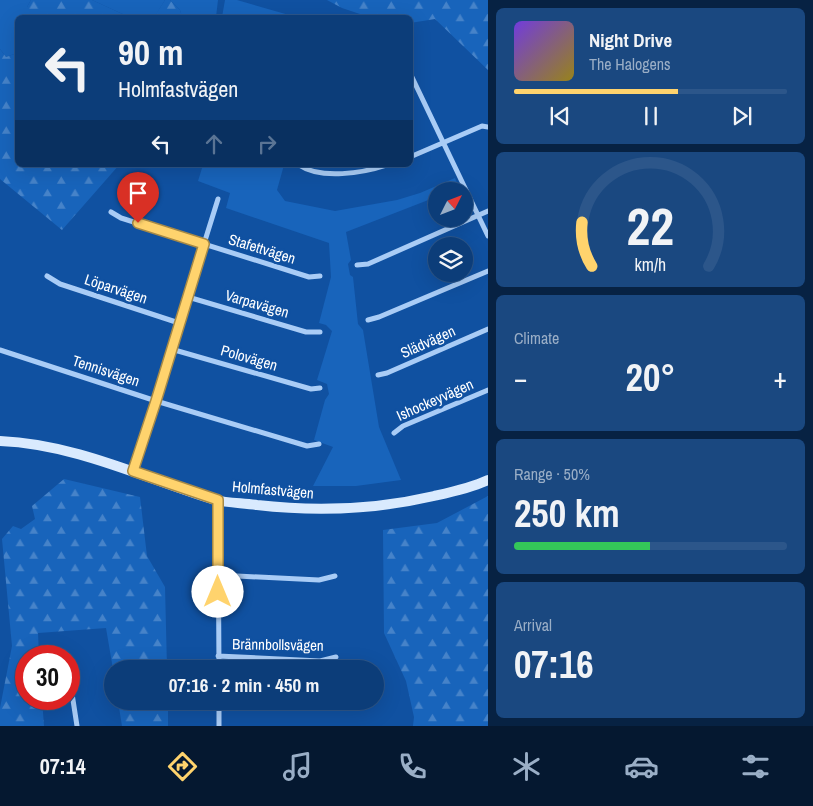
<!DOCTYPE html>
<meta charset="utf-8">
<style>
:root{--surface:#0c3d79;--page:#1a4880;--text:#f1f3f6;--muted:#9aaec6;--line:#2c568a;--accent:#ffd36d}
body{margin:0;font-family:"Archivo Narrow",sans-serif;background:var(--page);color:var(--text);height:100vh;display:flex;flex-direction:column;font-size:19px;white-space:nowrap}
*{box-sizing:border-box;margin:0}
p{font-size:16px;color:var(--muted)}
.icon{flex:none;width:28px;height:28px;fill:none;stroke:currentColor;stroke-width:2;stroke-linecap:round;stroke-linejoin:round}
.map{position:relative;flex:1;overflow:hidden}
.drawer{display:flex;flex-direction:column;gap:8px;padding:8px;background:#072243;width:325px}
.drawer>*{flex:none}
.guide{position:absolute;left:15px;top:15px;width:398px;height:152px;border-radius:8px;box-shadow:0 5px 20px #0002,0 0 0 1px var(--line);background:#0c3d79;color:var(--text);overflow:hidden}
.needle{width:32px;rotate:48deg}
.controls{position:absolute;left:428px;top:182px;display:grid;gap:10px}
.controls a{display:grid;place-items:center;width:45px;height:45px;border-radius:50%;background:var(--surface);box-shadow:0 5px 20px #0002,0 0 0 1px var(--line);font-size:25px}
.speed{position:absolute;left:15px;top:645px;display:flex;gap:10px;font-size:25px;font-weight:700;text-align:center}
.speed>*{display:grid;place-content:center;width:65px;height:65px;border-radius:50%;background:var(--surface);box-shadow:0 5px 20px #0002,0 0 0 1px var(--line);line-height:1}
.speed .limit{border:8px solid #d22;background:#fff;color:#111}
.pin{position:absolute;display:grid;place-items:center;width:42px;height:42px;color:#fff;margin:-51px -21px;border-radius:50% 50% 50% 0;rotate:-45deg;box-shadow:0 0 5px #0007}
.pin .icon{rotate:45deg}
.me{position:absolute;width:55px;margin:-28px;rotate:0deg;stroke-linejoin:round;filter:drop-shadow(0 0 4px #0008)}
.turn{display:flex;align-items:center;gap:18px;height:105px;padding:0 20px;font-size:22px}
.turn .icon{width:65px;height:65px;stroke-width:2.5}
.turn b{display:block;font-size:35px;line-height:42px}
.lanes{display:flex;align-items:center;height:48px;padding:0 20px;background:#0003;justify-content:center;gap:25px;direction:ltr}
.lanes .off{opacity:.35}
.big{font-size:38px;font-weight:800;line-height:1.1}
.drawer .tile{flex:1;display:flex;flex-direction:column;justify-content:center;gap:8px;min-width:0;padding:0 18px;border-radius:8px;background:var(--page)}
.drawer .dial{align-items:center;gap:0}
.dial svg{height:130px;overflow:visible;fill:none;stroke:var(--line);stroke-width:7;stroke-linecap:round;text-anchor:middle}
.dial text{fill:var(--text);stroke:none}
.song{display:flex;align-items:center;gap:15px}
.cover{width:60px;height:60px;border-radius:8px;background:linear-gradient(135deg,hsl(260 70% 55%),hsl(50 70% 35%))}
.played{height:5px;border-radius:2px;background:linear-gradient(90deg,var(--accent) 60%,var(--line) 60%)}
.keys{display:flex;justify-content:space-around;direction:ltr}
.heat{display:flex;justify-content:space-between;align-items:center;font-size:28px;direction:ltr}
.charge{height:8px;border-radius:4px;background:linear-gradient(90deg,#34c759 50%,var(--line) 0)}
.trip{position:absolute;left:104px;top:660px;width:280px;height:50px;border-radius:25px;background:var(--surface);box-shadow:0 5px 20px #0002,0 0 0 1px var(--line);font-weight:800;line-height:50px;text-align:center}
.tabs{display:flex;height:80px;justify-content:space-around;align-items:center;background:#051830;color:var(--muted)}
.tabs .icon{width:35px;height:35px}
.tabs .current{color:var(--accent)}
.tabs b{font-size:22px;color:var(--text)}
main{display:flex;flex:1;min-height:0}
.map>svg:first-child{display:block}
.green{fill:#1864bb}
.forest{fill:url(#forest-firs)}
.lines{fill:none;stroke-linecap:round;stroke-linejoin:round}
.street{stroke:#a9ccf6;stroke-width:5}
.secondary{stroke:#d9eafe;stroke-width:10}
.route-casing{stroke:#a68947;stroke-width:12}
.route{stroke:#ffd36d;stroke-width:9}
.labels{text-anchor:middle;stroke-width:5;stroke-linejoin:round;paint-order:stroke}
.street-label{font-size:15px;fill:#fff;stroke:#1051a1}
</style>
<main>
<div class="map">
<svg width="488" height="726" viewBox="0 0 488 726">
<defs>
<pattern id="forest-firs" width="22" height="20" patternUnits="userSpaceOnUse" patternTransform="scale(1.25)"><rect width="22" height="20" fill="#1864bb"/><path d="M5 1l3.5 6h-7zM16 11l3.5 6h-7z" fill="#4683c9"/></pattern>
</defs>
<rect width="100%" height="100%" fill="#1051a1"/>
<path class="green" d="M0 0H31L27 7V17L18 18 17 53 6 57 0 49Z
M92 0H165L154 18 129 17Z
M170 0H218L216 17H182L180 10Z
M225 0H237L296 17H222Z
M203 165H284L277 190 285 201 335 211 397 200 420 193 455 178 459 188 452 191H436V197L346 232 351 260 348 264 350 275 353 277 358 324 363 330 379 427 401 480 356 486H313L333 447 314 440 325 400 329 394 327 384 317 380 332 331 326 325 319 323 331 277 329 243 226 208 230 193 198 181Z"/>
<path class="forest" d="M31 0H92L129 17H27V7Z
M165 0H170L180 10 182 17H154Z
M327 0H488V70L435 19 410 23V18L369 17 342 8Z
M0 49 6 57 17 53 18 165H119L62 230 0 179Z
M64 479 140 497 147 556 165 587 167 669H113L106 628 38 633 39 656H26V699H42L44 726H0V708L12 646 2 539 13 526 21 529 35 519 32 506Z
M488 496V726H413L414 717 406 681 384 633 383 530 437 523Z
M118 701H168V726H122Z"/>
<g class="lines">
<path class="street" d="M410 73 488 236
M410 157 482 126 488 127
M299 165C321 180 363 173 387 165
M111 212 121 218 309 277 320 276
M357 265 368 264 488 211
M47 276 60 284 179 323
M188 297 306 332H320
M368 320 379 317 488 271
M171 349 311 389 320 388
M0 350 156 401 307 446 319 444
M378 375 387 373 488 329
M394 433 403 426 488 390
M133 471 218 199
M218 501 219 669
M218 575 319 580 335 576
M218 656 320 661 336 657
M73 674 71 687 77 726
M219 701V726"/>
<path class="secondary" d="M0 441C75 444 144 478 215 500 228 503 243 503 257 505 318 512 374 510 434 496 452 492 471 488 488 480"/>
</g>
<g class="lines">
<defs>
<path id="route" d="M138 223 204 244 156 401 133 471 218 500V592"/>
</defs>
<use href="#route" class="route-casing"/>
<use href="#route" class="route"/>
</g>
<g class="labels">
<g class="street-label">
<text transform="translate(262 249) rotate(17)" y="5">Stafettvägen</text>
<text transform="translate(116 289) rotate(18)" y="5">Löparvägen</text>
<text transform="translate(257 304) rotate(16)" y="5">Varpavägen</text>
<text transform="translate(428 342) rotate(-24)" y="5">Slädvägen</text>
<text transform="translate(249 358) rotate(16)" y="5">Polovägen</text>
<text transform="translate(106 371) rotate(18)" y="5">Tennisvägen</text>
<text transform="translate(435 400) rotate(-24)" y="5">Ishockeyvägen</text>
<text transform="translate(273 490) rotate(5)" y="5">Holmfastvägen</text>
<text transform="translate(278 645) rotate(1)" y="5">Brännbollsvägen</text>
</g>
</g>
</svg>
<div class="controls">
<a><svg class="needle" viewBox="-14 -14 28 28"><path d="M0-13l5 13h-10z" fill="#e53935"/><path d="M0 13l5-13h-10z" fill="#9aaec6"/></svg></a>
<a><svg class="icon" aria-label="layers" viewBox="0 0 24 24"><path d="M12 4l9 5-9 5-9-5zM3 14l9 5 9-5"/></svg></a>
</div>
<div class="speed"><div class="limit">30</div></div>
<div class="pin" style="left:138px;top:223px;background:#d93025"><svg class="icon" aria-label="arrive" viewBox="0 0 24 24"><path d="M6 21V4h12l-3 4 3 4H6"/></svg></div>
<svg class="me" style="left:218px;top:592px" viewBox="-20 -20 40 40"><circle r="19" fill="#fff"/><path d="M0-13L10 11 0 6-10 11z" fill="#ffd36d"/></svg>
<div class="trip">07:16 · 2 min · 450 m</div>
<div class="guide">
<div class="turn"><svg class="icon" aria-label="left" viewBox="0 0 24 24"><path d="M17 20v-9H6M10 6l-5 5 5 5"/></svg><div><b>90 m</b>Holmfastvägen</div></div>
<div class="lanes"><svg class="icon" aria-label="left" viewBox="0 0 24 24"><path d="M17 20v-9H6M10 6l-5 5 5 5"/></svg><svg class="icon off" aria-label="ahead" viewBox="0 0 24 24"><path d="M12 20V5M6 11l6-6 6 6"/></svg><svg class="icon off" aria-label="right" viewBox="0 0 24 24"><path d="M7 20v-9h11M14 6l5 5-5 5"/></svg></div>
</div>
</div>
<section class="drawer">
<div class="tile">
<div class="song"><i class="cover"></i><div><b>Night Drive</b><p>The Halogens</p></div></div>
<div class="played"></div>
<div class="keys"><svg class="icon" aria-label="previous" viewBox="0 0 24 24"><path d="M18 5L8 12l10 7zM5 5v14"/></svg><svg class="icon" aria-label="pause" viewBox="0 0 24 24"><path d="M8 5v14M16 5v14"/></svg><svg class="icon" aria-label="next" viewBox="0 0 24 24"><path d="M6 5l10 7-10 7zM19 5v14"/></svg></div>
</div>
<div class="tile dial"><svg viewBox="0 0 100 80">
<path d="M14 69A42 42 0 1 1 86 69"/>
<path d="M14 69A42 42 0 0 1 8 42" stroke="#ffd36d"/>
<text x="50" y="56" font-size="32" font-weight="700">22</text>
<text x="50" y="72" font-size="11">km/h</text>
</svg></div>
<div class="tile"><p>Climate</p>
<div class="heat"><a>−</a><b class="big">20°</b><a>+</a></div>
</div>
<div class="tile"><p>Range · 50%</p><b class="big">250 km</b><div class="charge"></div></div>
<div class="tile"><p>Arrival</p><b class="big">07:16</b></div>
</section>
</main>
<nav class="tabs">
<b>07:14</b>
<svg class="icon current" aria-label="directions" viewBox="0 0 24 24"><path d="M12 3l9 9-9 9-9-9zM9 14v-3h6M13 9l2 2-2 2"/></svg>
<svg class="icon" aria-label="music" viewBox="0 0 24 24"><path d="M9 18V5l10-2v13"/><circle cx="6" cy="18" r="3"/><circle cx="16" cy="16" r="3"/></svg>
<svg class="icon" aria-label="phone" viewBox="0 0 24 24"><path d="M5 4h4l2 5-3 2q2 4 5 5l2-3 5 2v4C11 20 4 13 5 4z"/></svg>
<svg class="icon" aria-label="climate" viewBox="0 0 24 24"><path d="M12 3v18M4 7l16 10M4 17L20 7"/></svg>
<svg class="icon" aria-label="car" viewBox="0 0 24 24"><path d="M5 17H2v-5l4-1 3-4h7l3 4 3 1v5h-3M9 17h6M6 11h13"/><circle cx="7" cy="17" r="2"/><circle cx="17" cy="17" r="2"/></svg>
<svg class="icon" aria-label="filters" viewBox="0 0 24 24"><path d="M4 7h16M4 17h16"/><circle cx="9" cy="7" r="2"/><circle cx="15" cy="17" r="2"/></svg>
</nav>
